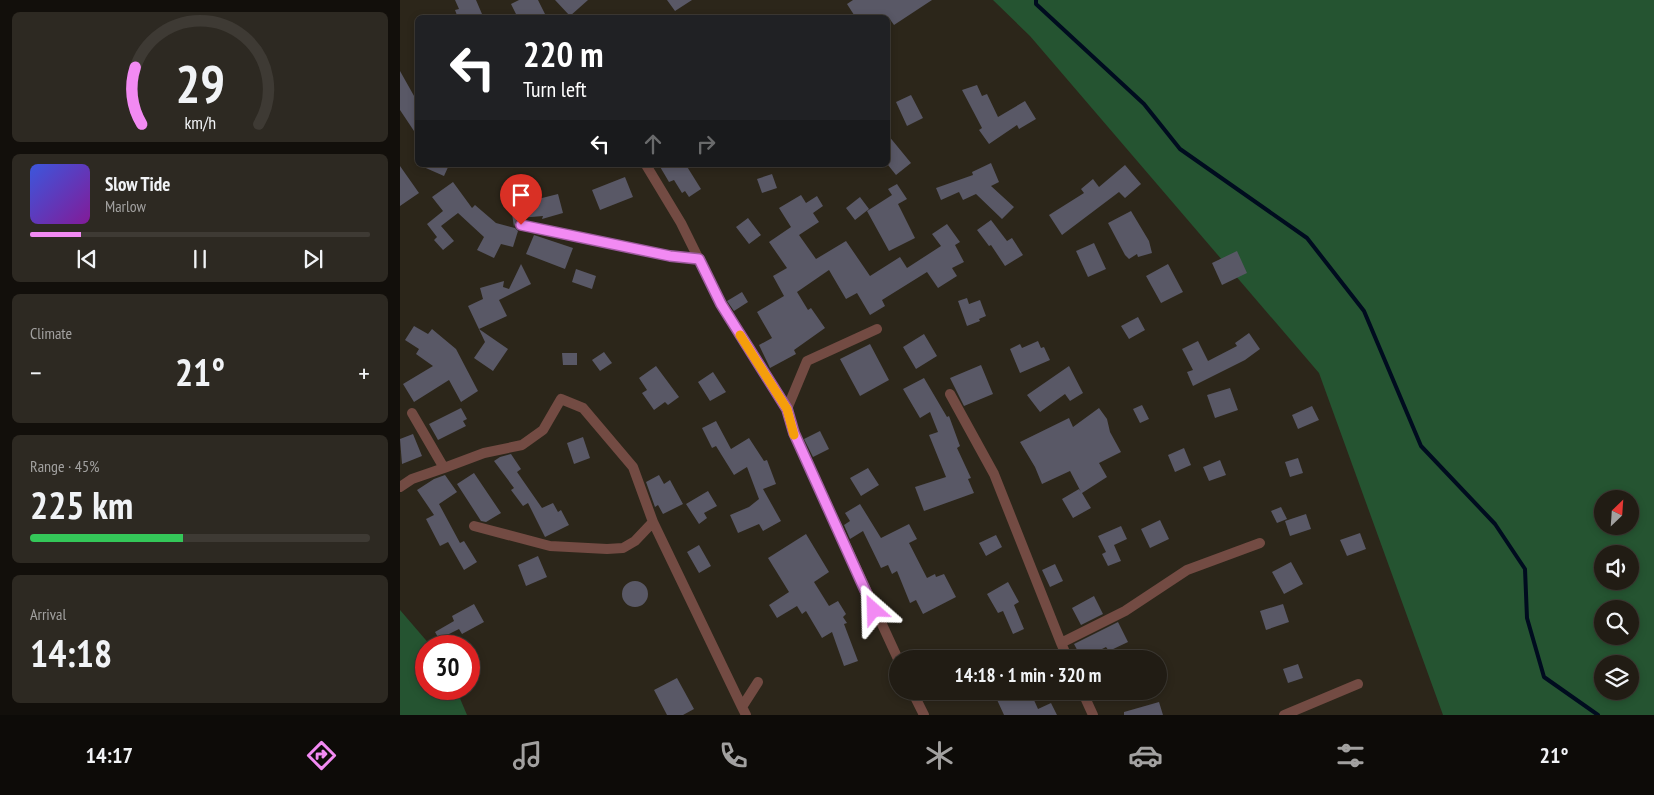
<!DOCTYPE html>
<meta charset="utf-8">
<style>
:root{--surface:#211c14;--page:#2d2922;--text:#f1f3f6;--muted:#a2a1a0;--line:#3e3a34;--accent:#f28af3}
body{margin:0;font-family:"PT Sans Narrow",sans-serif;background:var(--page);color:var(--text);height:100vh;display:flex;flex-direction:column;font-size:19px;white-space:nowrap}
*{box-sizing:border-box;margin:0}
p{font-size:16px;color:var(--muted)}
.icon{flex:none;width:28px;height:28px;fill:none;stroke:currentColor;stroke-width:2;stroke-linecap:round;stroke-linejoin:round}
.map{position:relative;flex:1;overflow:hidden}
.panel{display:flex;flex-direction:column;gap:12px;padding:12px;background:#120f0b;width:400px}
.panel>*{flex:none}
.top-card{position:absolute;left:15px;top:15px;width:475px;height:152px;border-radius:8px;box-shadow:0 2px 8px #0003,0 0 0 1px var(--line);background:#202124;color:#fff;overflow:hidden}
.needle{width:32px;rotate:25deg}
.controls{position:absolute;left:1194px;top:490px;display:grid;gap:10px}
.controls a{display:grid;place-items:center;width:45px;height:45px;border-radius:50%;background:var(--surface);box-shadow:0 2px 8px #0003,0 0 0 1px var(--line);font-size:25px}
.speed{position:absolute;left:15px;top:635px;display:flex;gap:10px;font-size:25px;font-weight:700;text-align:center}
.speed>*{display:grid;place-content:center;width:65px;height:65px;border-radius:50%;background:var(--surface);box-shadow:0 2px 8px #0003,0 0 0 1px var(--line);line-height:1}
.speed .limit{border:8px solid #d22;background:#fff;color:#111}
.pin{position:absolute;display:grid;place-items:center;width:42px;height:42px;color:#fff;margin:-51px -21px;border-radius:50% 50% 50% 0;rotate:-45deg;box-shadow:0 0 5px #0007}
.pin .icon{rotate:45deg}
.me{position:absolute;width:55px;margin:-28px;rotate:335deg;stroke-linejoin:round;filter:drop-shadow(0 0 4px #0008)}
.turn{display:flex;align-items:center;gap:18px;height:105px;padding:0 25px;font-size:22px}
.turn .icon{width:65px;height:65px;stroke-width:2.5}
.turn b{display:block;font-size:35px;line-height:42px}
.lanes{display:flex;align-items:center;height:48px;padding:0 25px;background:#0003;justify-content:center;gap:25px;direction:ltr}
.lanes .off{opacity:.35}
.big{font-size:38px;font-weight:700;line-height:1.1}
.panel .tile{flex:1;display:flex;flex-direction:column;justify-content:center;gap:8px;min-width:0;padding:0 18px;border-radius:8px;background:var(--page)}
.panel .dial{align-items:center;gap:0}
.dial svg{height:130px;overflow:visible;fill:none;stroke:var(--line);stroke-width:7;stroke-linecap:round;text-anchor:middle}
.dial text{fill:var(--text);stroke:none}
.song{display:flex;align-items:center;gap:15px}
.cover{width:60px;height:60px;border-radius:8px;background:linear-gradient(135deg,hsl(230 70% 55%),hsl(290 70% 35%))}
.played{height:5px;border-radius:2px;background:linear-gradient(90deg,var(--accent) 15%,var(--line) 15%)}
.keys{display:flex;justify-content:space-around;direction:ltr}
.heat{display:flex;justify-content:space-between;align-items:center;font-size:28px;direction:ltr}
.charge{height:8px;border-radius:4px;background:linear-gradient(90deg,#34c759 45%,var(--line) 0)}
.trip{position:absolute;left:489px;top:650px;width:278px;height:50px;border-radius:25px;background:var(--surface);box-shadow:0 2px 8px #0003,0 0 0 1px var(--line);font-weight:700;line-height:50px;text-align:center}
.tab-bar{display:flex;height:80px;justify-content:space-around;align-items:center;background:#0d0b08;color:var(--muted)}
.tab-bar .icon{width:35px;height:35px}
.tab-bar .selected{color:var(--accent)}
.tab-bar b{font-size:22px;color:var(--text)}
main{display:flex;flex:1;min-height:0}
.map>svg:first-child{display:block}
.green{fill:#255431;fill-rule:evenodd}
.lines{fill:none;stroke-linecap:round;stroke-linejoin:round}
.stream{stroke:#000c1f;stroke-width:4}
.building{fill:#595866}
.street{stroke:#734b43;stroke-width:10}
.route-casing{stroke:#9d5a9e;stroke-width:12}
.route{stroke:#f28af3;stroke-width:9}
.slow{stroke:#f59e0b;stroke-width:9}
</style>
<main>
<section class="panel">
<div class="tile dial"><svg viewBox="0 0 100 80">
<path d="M14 69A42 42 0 1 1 86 69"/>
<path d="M14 69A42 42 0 0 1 10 34" stroke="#f28af3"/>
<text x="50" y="56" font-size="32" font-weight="700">29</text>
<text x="50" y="72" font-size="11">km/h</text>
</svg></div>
<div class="tile">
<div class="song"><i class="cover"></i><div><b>Slow Tide</b><p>Marlow</p></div></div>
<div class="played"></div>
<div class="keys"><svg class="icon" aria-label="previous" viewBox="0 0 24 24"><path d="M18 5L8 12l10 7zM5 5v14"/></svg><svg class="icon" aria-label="pause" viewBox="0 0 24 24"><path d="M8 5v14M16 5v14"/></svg><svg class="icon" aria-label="next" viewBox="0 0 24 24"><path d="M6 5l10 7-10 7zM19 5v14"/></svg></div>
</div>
<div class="tile"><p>Climate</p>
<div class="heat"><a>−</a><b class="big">21°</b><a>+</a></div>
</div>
<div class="tile"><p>Range · 45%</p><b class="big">225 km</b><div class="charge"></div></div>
<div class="tile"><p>Arrival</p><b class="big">14:18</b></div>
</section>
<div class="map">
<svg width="1254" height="715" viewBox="0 0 1254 715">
<rect width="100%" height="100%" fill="#2c261a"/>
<path class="green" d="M593 0H1254V715H1043L919 373 630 36ZM1202 499H1230V526H1202ZM1202 554H1230V581H1202ZM1202 609H1230V636H1202ZM1202 664H1230V691H1202Z
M0 610 31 646H26V689H56L67 715H0Z"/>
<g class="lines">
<path class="stream" d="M636 0V4L744 104 780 149 907 238 964 311 1021 446 1095 524 1125 569 1127 618 1144 677 1198 715"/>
</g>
<path class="building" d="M55 0H76L82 14 75 18H58L55 10 59 9Z
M119 0H138L145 14 139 18H118L111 4Z
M155 0H188L170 16Z
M267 0H292L275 11Z
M453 0H532L494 25 489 18H456L447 4Z
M0 71 18 103V137L0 110Z
M577 85 582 96 587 94 598 117 625 101 636 119 619 129 617 125 589 144 579 130 582 128 562 90Z
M511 95 523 118 507 126 496 102Z
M488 135 511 163 496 175 488 165Z
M591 163 599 182 591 186 614 207 602 219 576 194 563 200 559 192 541 200 536 188 573 175 572 172Z
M19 165H49L44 176Z
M259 165H286L301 189 289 197 285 191 282 193 274 180 269 182Z
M725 165 741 184 725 198 719 192 662 235 649 215 684 193 681 189 693 179 699 187Z
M0 166 19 193 0 206Z
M372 174 377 188 362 193 357 179Z
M225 177 233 197 200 210 192 190Z
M53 182 72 208 75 205 96 223 115 228 114 227 118 231 113 247 101 244 94 258 77 250 84 237 58 213 41 226 54 241 43 250 34 240 37 237 27 224 43 211 32 197Z
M497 184 507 199 498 204 515 238 489 251 467 211 492 195 488 189Z
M158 194 163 213 142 219 143 216 119 218 116 221 114 227 111 207 139 203 138 199Z
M401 195 406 203 417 196 423 206 413 213 419 222 399 235 416 259 446 241 470 276 500 257 507 268 541 246 532 234 547 224 560 242 555 245 564 262 552 268 557 276 538 288 527 272 482 300 485 306 470 315 457 293 446 299 429 270 397 292 408 310 411 308 425 328 394 350 396 354 370 368 359 345 372 338 357 312 384 296 373 276 387 268 369 242 391 227 379 208Z
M460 197 469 209 455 220 446 208Z
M731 211 749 241 752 253 738 257 737 254 729 259 725 255 708 223Z
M348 218 361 235 349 244 336 227Z
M591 220 607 241 612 238 623 255 605 266 591 245 589 246 577 230Z
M134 235 173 248 165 269 126 254Z
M694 243 706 269 688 277 676 251Z
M837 251 847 273 822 285 812 263Z
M121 264 131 284 99 300 107 316 79 329 108 349 93 371 74 358 85 342 68 306 83 299 80 288 104 281 103 287 109 289Z
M768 264 783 292 761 303 746 276Z
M176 269 196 276 192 289 172 282Z
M342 292 348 302 334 311 327 301Z
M567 298 569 304 580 300 586 316 579 319 580 321 567 326 558 301Z
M738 317 745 330 729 339 721 326Z
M14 326 28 334 32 329 56 349 78 391 61 402 49 380 14 402 3 384 33 366 16 354 19 349 5 340Z
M849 333 860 349 845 360 793 386 787 372 793 370 782 349 798 341 808 361 837 346 835 343Z
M524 334 537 356 516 369 503 347Z
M638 341 641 348 644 347 650 360 620 373 610 349 620 344 622 348Z
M470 344 489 380 460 396 440 359Z
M204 352 212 363 200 371 192 360Z
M162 353H177V365H163Z
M581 365 593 394 564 406 550 378Z
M256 366 279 397 268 405 265 402 254 410 242 393 247 390 239 378Z
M669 366 683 393 670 401 665 394 640 412 627 395Z
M313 372 326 392 310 401 298 382Z
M524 378 547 417 549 416 560 446 557 448 571 478 568 479 574 493 524 511 515 487 546 477 529 435 538 432 530 412 520 418 503 389Z
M830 388 838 410 815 418 807 395Z
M742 405 749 419 740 423 733 409Z
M912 406 919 420 898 429 892 415Z
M61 408 67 419 63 421 66 426 38 440 29 424Z
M699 408 707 419 710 432 721 452 699 463 707 477 682 493 691 508 673 518 662 499 679 489 681 492 670 471 642 484 635 467 620 442 669 418 673 427Z
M316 421 331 449 349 438 364 461 367 460 376 484 363 489 381 521 363 531 359 524 338 533 330 515 349 507 359 499 347 467 334 475 316 446 312 448 302 428Z
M420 431 429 449 413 457 404 439Z
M13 434 22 456 2 464 0 439Z
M183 437 190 458 174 464 167 443Z
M784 448 791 465 775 472 768 455Z
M111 454 121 469 117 472 142 508 153 503 158 512 161 510 169 525 145 537 128 503 123 506 111 490 114 488 94 461 100 457Z
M898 458 903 473 890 477 885 462Z
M820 460 826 475 809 481 803 467Z
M468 468 479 485 461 496 450 478Z
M74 473 101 513 86 522 81 521 57 484Z
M45 475 57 492 39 504 60 543 64 541 77 562 64 570 48 542 40 546 26 519 34 515 17 490 34 479Z
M259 475 264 484 270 480 283 504 263 514 258 505 255 507 246 482Z
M308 491 317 506 304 513 307 518 299 524 286 504Z
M460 504 481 538 509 524 517 539 509 543 527 578 535 574 536 577 544 574 556 597 523 614 516 600 510 603 497 571 492 574 488 565 481 568 463 531 450 539 444 525 450 521 445 513Z
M881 507 887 519 877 523 871 511Z
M906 514 911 529 890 536 885 521Z
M760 520 769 539 750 548 741 529Z
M721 526 727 539 714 545 721 561 708 566 702 554 706 552 698 536Z
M960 533 966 549 947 556 940 540Z
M406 534 429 572 414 582 429 606 438 601 446 614 443 617 447 623 444 624 458 661 444 666 432 632 422 638 406 611 402 614 397 606 377 618 369 605 389 592 368 558Z
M596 535 602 547 586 556 579 543Z
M299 545 311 566 299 573 287 552Z
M138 556 147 577 126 586 118 565Z
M891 562 903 584 884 594 872 572Z
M655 564 663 581 650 587 642 570Z
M222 594a13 13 0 1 1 26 0a13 13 0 1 1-26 0Z
M608 582 619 602 614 605 624 629 613 634 603 611 598 613 587 594Z
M694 596 703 614 681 625 672 608Z
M74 604 84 622 62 634 59 629 39 639 35 632 54 621 52 616Z
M883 604 889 622 866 630 860 611Z
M718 622 728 642 709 651 706 647 682 659 674 644Z
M898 664 903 678 888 683 883 669Z
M277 678 294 709 283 715H267L254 690Z
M593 691H630L638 709 651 703 657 715H604Z
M759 702 763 715H724V712Z"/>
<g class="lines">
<path class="street" d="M246 165 281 223 321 304 387 409
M121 225 270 256 299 259
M477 329 407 361 387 409 394 433 498 659
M550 394 594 474 661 643
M12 413 44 468 84 453 122 445 143 430 161 399 183 408 233 467 253 522 342 707
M0 487 12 479 44 468
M74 526 150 546 207 549 223 548 235 541 253 522
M668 659 661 643 725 611 787 570 860 543
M512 691 524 715
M682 691 693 715
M346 715 342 707 358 682
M884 715 958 684"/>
</g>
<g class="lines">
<defs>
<path id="route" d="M121 225 270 256 299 259 321 304 387 409 394 433 474 610"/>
</defs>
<use href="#route" class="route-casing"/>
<use href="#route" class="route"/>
<path class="slow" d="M340 335 387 409 394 435"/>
</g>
</svg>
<div class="controls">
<a><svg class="needle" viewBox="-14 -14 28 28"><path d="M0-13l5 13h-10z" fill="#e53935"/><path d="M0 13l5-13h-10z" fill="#a2a1a0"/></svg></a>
<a><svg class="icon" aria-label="sound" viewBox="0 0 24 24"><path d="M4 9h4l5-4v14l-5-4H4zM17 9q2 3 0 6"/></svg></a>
<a><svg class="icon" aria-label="search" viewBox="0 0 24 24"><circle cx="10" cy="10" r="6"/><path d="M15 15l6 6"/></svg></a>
<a><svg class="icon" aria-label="layers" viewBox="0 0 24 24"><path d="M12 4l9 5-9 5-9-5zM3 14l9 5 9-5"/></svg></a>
</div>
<div class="speed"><div class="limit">30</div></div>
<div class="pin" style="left:121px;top:225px;background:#d93025"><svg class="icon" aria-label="arrive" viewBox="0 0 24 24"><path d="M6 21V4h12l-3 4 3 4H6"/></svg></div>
<svg class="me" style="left:474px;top:610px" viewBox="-20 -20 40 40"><path d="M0-17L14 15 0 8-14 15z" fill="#f28af3" stroke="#fff" stroke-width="4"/></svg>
<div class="trip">14:18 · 1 min · 320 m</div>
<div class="top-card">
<div class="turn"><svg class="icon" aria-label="left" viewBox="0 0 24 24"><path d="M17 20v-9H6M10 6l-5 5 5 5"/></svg><div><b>220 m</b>Turn left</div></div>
<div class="lanes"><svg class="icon" aria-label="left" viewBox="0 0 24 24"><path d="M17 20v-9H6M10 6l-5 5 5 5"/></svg><svg class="icon off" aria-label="ahead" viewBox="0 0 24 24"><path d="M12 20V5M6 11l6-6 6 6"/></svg><svg class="icon off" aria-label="right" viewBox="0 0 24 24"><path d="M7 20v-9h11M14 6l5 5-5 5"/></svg></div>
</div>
</div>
</main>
<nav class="tab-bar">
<b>14:17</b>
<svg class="icon selected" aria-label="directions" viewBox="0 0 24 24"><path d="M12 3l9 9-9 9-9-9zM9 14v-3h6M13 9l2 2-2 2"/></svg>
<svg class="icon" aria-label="music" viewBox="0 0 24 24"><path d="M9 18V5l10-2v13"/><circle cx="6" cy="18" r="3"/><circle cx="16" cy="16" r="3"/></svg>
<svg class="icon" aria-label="phone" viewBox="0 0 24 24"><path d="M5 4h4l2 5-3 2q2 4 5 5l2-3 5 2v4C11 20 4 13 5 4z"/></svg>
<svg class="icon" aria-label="climate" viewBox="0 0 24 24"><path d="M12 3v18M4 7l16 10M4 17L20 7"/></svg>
<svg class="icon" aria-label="car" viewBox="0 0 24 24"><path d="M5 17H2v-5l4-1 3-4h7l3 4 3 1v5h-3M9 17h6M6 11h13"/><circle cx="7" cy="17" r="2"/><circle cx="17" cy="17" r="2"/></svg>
<svg class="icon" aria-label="filters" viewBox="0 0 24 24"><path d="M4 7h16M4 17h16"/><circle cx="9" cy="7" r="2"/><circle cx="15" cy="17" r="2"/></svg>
<b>21°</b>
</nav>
